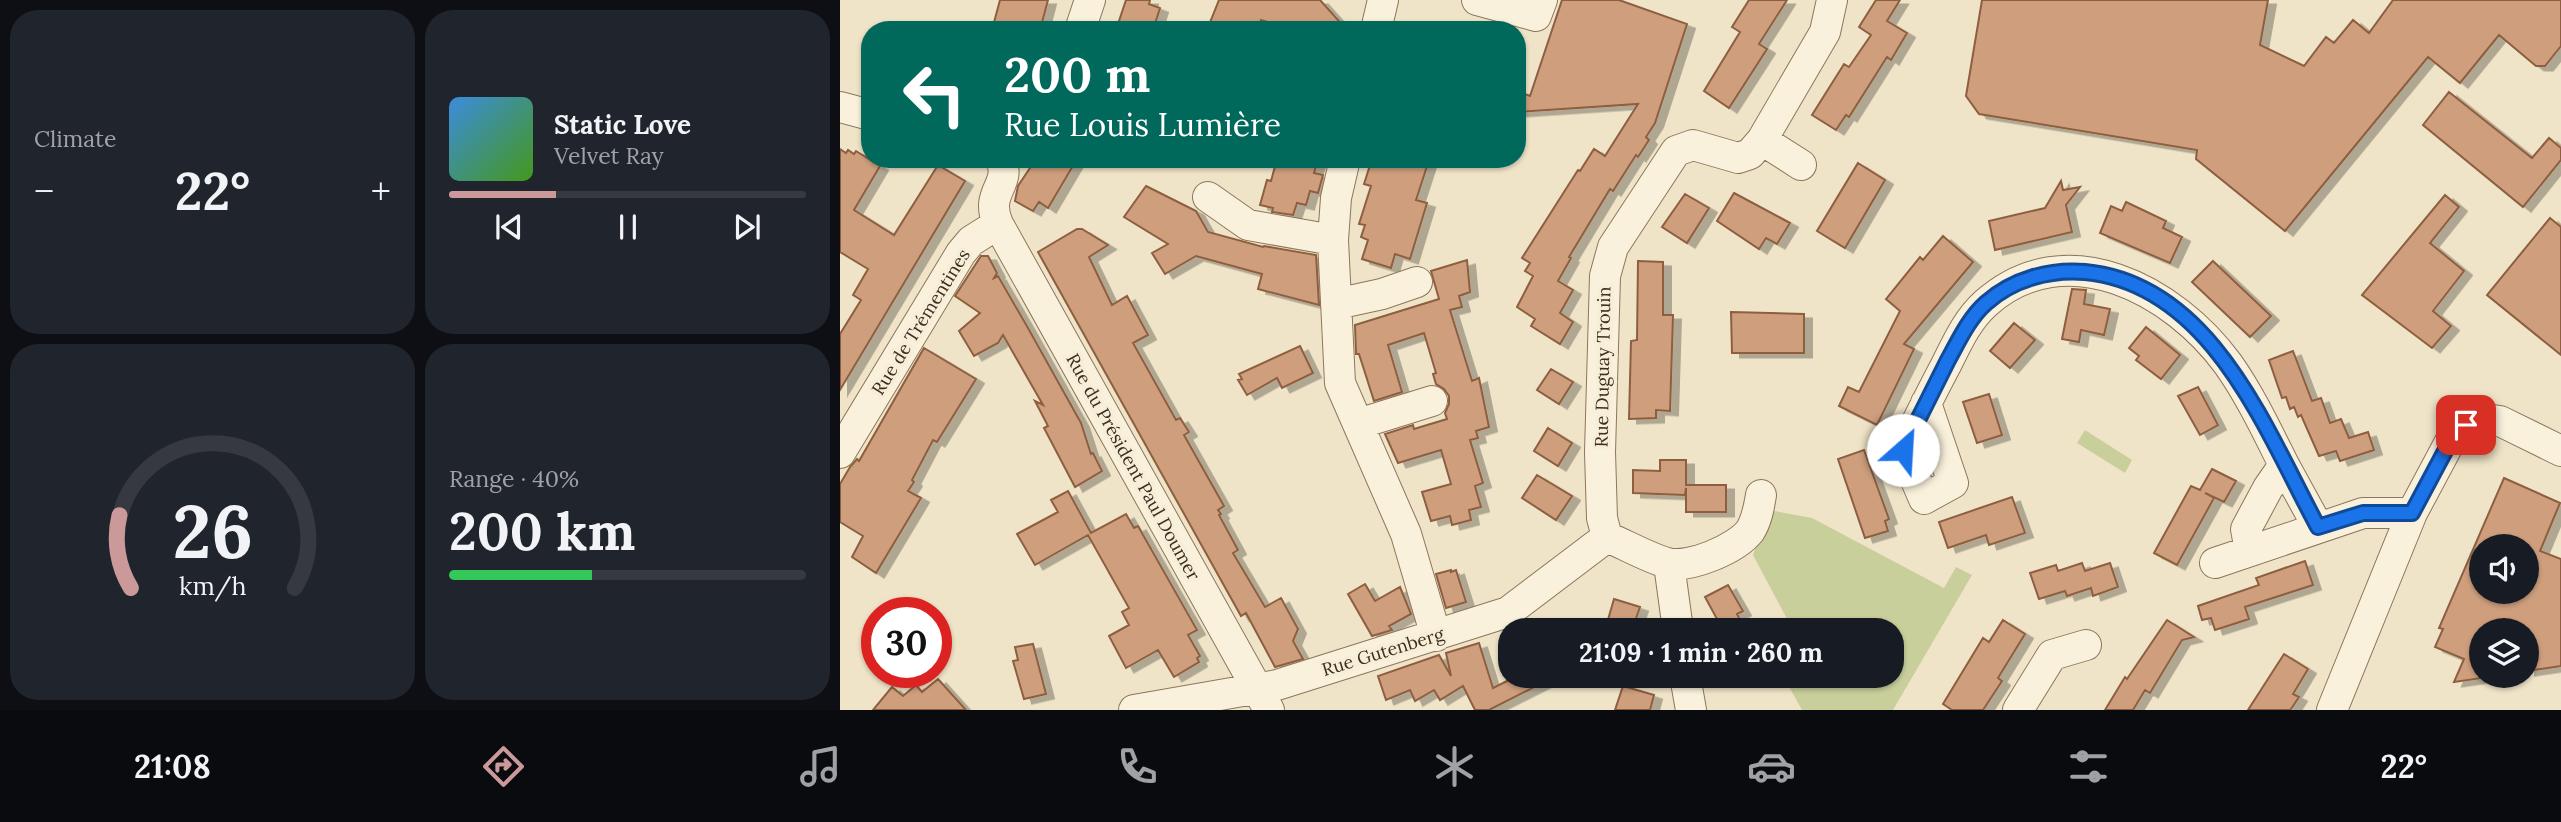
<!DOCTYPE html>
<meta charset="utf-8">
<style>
:root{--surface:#171b24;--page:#20242c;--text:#f1f3f6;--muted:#9ea1a6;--line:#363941;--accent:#cc999b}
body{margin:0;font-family:Lora,serif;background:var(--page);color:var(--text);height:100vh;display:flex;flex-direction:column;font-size:26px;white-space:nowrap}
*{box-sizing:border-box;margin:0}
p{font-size:23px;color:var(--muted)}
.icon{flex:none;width:38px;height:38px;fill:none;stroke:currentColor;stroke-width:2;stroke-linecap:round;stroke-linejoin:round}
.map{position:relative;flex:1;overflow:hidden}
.sheet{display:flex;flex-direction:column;gap:10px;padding:10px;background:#0d0f14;width:840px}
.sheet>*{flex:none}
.banner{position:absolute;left:21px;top:21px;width:665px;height:147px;border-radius:28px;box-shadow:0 2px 5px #0004;background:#00695c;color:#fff;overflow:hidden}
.buttons{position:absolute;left:1629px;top:534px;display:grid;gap:14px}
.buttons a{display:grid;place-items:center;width:70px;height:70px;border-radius:50%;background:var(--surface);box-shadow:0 2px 5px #0004;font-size:35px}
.speed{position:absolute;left:21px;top:597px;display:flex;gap:14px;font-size:35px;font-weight:700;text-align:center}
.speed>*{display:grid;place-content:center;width:91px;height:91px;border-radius:50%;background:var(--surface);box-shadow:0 2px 5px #0004;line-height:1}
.speed .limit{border:10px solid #d22;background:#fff;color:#111}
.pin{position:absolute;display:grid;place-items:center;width:60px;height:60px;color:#fff;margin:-30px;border-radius:14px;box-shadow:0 4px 10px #0006}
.me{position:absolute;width:77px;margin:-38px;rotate:26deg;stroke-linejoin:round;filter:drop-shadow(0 0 5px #0008)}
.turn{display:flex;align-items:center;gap:24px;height:147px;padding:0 28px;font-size:32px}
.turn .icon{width:91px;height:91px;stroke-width:2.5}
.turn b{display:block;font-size:49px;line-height:60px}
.big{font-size:52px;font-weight:700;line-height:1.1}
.sheet .tile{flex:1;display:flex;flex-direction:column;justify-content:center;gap:10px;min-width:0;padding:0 24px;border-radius:28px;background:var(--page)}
.sheet .dial{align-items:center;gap:0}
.dial svg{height:182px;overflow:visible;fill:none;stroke:var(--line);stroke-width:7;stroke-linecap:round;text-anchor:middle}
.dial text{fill:var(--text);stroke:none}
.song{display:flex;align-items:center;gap:21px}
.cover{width:84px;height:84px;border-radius:10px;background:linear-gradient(135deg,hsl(210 70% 55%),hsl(100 70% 35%))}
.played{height:7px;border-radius:4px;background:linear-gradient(90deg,var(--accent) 30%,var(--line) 30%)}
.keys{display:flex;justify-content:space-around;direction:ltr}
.heat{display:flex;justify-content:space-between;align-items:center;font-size:38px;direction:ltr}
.charge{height:10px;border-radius:5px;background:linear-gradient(90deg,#34c759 40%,var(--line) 0)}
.sheet .tiles{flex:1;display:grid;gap:10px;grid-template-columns:repeat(2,1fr)}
.trip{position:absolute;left:658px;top:618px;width:406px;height:70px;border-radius:28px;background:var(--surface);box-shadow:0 2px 5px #0004;font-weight:700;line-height:70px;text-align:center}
.dock{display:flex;height:112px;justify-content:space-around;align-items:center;background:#090b0e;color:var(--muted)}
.dock .icon{width:49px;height:49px}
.dock .selected{color:var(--accent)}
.dock b{font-size:32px;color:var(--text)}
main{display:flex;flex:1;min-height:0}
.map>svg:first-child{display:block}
.green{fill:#c9cf9b}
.building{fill:#cf9f7d;stroke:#8d5f41;stroke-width:2;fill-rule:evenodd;filter:url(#shadow)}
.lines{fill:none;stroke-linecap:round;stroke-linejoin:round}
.minor-casing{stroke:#8d765c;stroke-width:32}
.minor{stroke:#faf1dc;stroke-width:30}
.route-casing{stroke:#114b97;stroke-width:18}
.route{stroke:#1a73e8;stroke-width:12}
.labels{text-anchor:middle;stroke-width:7;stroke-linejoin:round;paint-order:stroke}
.street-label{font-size:18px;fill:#3d2e20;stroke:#f7eed8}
</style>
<main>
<section class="sheet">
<div class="tiles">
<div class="tile"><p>Climate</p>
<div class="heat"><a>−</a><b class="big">22°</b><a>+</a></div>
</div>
<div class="tile">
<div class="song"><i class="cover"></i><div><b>Static Love</b><p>Velvet Ray</p></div></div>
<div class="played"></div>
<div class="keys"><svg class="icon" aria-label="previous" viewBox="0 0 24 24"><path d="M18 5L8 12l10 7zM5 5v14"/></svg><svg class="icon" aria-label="pause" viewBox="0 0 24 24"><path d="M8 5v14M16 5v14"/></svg><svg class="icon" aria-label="next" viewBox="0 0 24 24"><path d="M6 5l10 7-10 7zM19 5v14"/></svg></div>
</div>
<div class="tile dial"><svg viewBox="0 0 100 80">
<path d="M14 69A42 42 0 1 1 86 69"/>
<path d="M14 69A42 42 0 0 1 9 37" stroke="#cc999b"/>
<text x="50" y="56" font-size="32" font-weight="700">26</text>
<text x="50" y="72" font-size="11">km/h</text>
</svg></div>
<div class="tile"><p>Range · 40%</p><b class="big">200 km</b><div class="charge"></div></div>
</div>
</section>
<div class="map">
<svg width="1721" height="710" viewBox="0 0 1721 710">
<defs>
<filter id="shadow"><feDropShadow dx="8" dy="4.5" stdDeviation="0" flood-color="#0004"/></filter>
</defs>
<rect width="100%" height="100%" fill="#f0e4c8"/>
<path class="green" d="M1245 430 1292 460 1285 473 1237 443Z
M929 510 972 518 1104 588 1116 567 1132 575 1053 710H962L943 676H1052V630H953L913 555Z"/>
<path class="building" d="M160 0H208L200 30H152Z
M286 0H310L309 4 320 8 313 30H276Z
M379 0H480L507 30H455L421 20 418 30H367Z
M722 0H779L847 24 815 123 806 137 809 140 798 157 796 155 773 191 770 189 729 257 731 258 718 281 733 290 720 313 733 322 720 344 691 326 695 319 677 307 693 276 685 271 690 263 682 258 738 170 740 171 754 149 765 156 798 104 677 112V91L690 96Z
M909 0H947L919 44 927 49 889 108 864 91 900 32 892 27Z
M1036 0H1060L1047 21 1067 33 1051 60 1047 57 1009 117 1006 115 996 130 972 115 1004 64 1009 67 1031 35 1019 27Z
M1142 0H1428L1420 45 1464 66 1486 37 1494 43 1513 20 1529 33 1553 0H1721V46L1705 66H1696L1659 35 1620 83 1588 57 1445 231 1356 159 1357 150 1139 114 1126 96Z
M1609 92 1692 158 1709 138 1721 148V160L1683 207 1583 125Z
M0 149 6 153 8 150 14 154 16 151 40 166 14 210 54 235 98 165 125 181 0 390V334L21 300 13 295 28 269 0 252Z
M196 159H237L208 208 199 202 193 211 175 201 178 186Z
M437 159H478L474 173 483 175 478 193 470 191 466 205 457 203 453 215 432 212 433 208 420 205 427 180 431 181Z
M532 159 556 166 558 159H577L588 163 576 200 587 203 570 259 555 254 551 268 522 259 528 240 521 237 525 225 519 224 531 186 524 184Z
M1018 163 1045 180 1005 248 977 231Z
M1221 181 1223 190 1240 187 1226 205 1232 232 1155 250 1149 221 1205 208Z
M306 186 356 211 368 232 423 247 424 246 476 255 479 305 418 289 422 274 356 256 325 274 312 253 328 244 284 217Z
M894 193 950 223 937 244 926 238 919 249 877 221Z
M845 194 869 208 847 243 822 227Z
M1605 195 1619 207 1590 243 1624 271 1593 311 1611 326 1592 348 1522 295Z
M1286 202 1326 221 1323 228 1342 237 1330 263 1260 233 1271 206 1282 211Z
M1710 218 1721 227V355L1647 295Z
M237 229H242L268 245 249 257 272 305 287 296 308 335 293 343 336 420 340 418 349 432 344 435 384 506 378 510 381 514 379 515 398 550 393 553 425 607 441 598 458 629 453 641 463 659 435 667 406 613 401 616 198 252Z
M1103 236 1133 262 1064 344 1074 349 1037 425 999 406 1008 387 1019 392 1060 311 1046 299 1080 257 1083 260Z
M141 256H148L157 273 154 278 158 276 188 328 241 423 251 454 253 453 262 471 235 487 204 428 208 426 195 401 203 405 163 335 158 343 134 356 119 331 140 313 115 296Z
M627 260 630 292 619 296 622 307 610 310 632 381 639 378 649 427 636 431 638 438 630 440 643 483 635 486 641 507 629 510 631 520 612 525 610 516 591 521 582 492 611 484 601 450 558 463 545 434 573 425 574 429 607 419 605 413 609 404V396L604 389 596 384 593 374 596 373 584 333 548 345 562 392 534 401 519 354H516L515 325 599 299 591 271Z
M798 261 823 262V315H833L830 411 816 410V418L789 419 791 341 797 340Z
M1373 261 1431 316 1410 337 1352 282Z
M1232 289 1246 290 1244 304 1270 309 1264 335 1241 330 1239 342 1222 339Z
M891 312 964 314V353H892Z
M1174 323 1195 340 1170 368 1150 351Z
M1306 327 1340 355 1321 379 1296 360 1299 356 1289 348Z
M460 346 473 373 442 388 437 378 407 395 398 380 402 379 399 374Z
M84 348 136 379 97 442 93 440 72 480 74 482 68 491 81 498 36 573 12 557 23 536 0 522V484L10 467 17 459 19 461Z
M1453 351 1472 401 1481 398 1490 423 1501 419 1509 438 1528 432 1534 450 1500 461 1496 451 1479 456 1461 415 1458 417 1454 407 1450 409 1446 397 1442 398 1429 360Z
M711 369 733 382 719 404 697 390Z
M1358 387 1378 425 1360 435 1338 396Z
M1149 394 1162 435 1137 443 1123 402Z
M708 428 732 443 718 466 694 451Z
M1024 450 1049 519 1045 521 1048 531 1025 538 998 459Z
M820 460H846V485H886V512H846V488L845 495 793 493V470L820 471Z
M1372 469 1396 481 1384 502 1365 493 1374 498 1337 565 1314 553 1351 486 1360 490Z
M697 475 732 496 716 520 682 498Z
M1664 478 1720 503 1700 551 1721 559V666L1687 671V630H1642V678L1614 682 1624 659 1595 647 1603 629 1599 628ZM1642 546H1687V592H1642Z
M228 491 251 533 286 514 294 528 298 526 357 630 348 635 360 656 357 658 359 662 334 677 318 650 286 668 269 636 289 625 282 612 289 608 248 535 195 565 177 534 218 512 211 500Z
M1172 497 1185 533 1149 545 1146 535 1108 548 1099 522Z
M1465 561 1473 585 1405 607 1409 619 1375 630 1371 618 1362 620 1358 606 1419 585 1416 578Z
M1242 563 1245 571 1270 563 1278 587 1253 596 1251 588 1227 596 1225 591 1199 599 1190 573 1216 565 1218 571Z
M611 570V572L616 570 626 602 606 608 596 574Z
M525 584 535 601 560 587 571 614 549 626 552 630 532 636 508 594Z
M888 585 903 611 897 614 905 630H883L865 597Z
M774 599 800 607 792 630H765Z
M1163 620 1185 634 1158 678 1162 681 1143 710H1112L1103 704 1143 638 1149 642Z
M1327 620 1354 637 1342 640 1310 693 1305 690 1293 710H1265L1285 677 1287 679Z
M639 643 653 688 677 676H716L649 710H635L623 686 600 700 594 690 575 701 570 690 546 700 538 676 599 655 611 676 606 653Z
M193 644 206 694 184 699 173 661 178 660 175 647Z
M1444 654 1468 669 1453 694 1459 697 1453 706 1450 710H1408Z
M98 679 126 710H33L52 687 63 696 76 685 82 692Z
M783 686 814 695 810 710H775Z"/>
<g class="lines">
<defs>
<path id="minor" d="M637 0 696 16 702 0
M240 30 250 0
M536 30 543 0
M0 107 30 115
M922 140 961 165
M161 159C172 186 144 191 158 224L429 710
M505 159 496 198 493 240 500 383 566 534 596 636
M368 197 408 225 493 240
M496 304 542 294 577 282
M1086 403 1113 483 1084 499 1063 450C1077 422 1091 393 1106 365 1117 343 1127 320 1146 303 1226 232 1334 290 1388 364 1410 395 1427 431 1444 465
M518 424 592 401
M0 453 121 253 131 241 158 224
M921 495C919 507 917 520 910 531 896 549 849 569 827 563 807 557 786 545 767 537L762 518 760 452 765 276 773 247 836 151 853 145 898 158 910 154 922 140 985 32 992 0
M1410 551 1406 529 1428 488 1444 465 1478 527
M1375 563 1523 513H1572
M829 564 838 630
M845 676 851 710
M294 710 437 685 668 612 767 537
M1178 710 1212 655 1246 645
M1492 710 1572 513 1612 438 1626 425 1646 419 1660 421 1721 451"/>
</defs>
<use href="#minor" class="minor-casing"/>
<use href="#minor" class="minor"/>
</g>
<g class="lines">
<defs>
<path id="route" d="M1063 450C1078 420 1093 390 1108 360 1119 340 1129 318 1146 303 1173 279 1210 269 1245 272 1372 284 1426 431 1478 527L1523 513H1572L1612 438 1626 425"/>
</defs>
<use href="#route" class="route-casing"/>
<use href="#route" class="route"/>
</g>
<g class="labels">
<g class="street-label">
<text transform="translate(81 322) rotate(-58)" y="6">Rue de Trémentines</text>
<text transform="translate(763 367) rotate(-89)" y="6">Rue Duguay Trouin</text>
<text transform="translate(293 467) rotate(61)" y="6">Rue du Président Paul Doumer</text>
<text transform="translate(543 652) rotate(-17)" y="6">Rue Gutenberg</text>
</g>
</g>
</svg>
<div class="buttons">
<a><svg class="icon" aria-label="sound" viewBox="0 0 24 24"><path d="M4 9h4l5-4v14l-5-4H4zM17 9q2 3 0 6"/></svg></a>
<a><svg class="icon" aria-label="layers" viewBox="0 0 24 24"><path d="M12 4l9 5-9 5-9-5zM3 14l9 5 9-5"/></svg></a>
</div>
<div class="speed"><div class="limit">30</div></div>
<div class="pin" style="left:1626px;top:425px;background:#d93025"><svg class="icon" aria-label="arrive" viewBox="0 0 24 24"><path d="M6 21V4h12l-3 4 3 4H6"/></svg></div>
<svg class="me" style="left:1063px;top:450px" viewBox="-20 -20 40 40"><circle r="19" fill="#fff"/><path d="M0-13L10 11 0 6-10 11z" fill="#1a73e8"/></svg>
<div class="trip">21:09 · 1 min · 260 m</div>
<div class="banner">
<div class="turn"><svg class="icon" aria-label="left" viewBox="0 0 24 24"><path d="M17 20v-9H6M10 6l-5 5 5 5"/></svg><div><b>200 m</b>Rue Louis Lumière</div></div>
</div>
</div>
</main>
<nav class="dock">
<b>21:08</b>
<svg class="icon selected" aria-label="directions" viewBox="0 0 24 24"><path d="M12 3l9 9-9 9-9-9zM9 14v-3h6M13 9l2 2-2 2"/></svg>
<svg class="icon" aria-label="music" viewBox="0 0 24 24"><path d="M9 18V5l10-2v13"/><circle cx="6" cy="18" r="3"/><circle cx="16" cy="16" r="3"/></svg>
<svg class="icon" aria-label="phone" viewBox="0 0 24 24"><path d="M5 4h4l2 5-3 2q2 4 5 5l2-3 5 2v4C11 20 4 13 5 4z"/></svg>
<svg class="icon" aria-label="climate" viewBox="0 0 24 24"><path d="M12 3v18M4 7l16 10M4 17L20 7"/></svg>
<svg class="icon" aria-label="car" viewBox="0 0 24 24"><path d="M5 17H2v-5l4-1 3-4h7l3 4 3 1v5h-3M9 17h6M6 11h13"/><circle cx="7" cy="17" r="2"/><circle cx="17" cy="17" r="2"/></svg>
<svg class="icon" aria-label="filters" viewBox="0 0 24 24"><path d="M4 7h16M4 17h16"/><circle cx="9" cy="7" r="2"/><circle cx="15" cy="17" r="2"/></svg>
<b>22°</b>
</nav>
